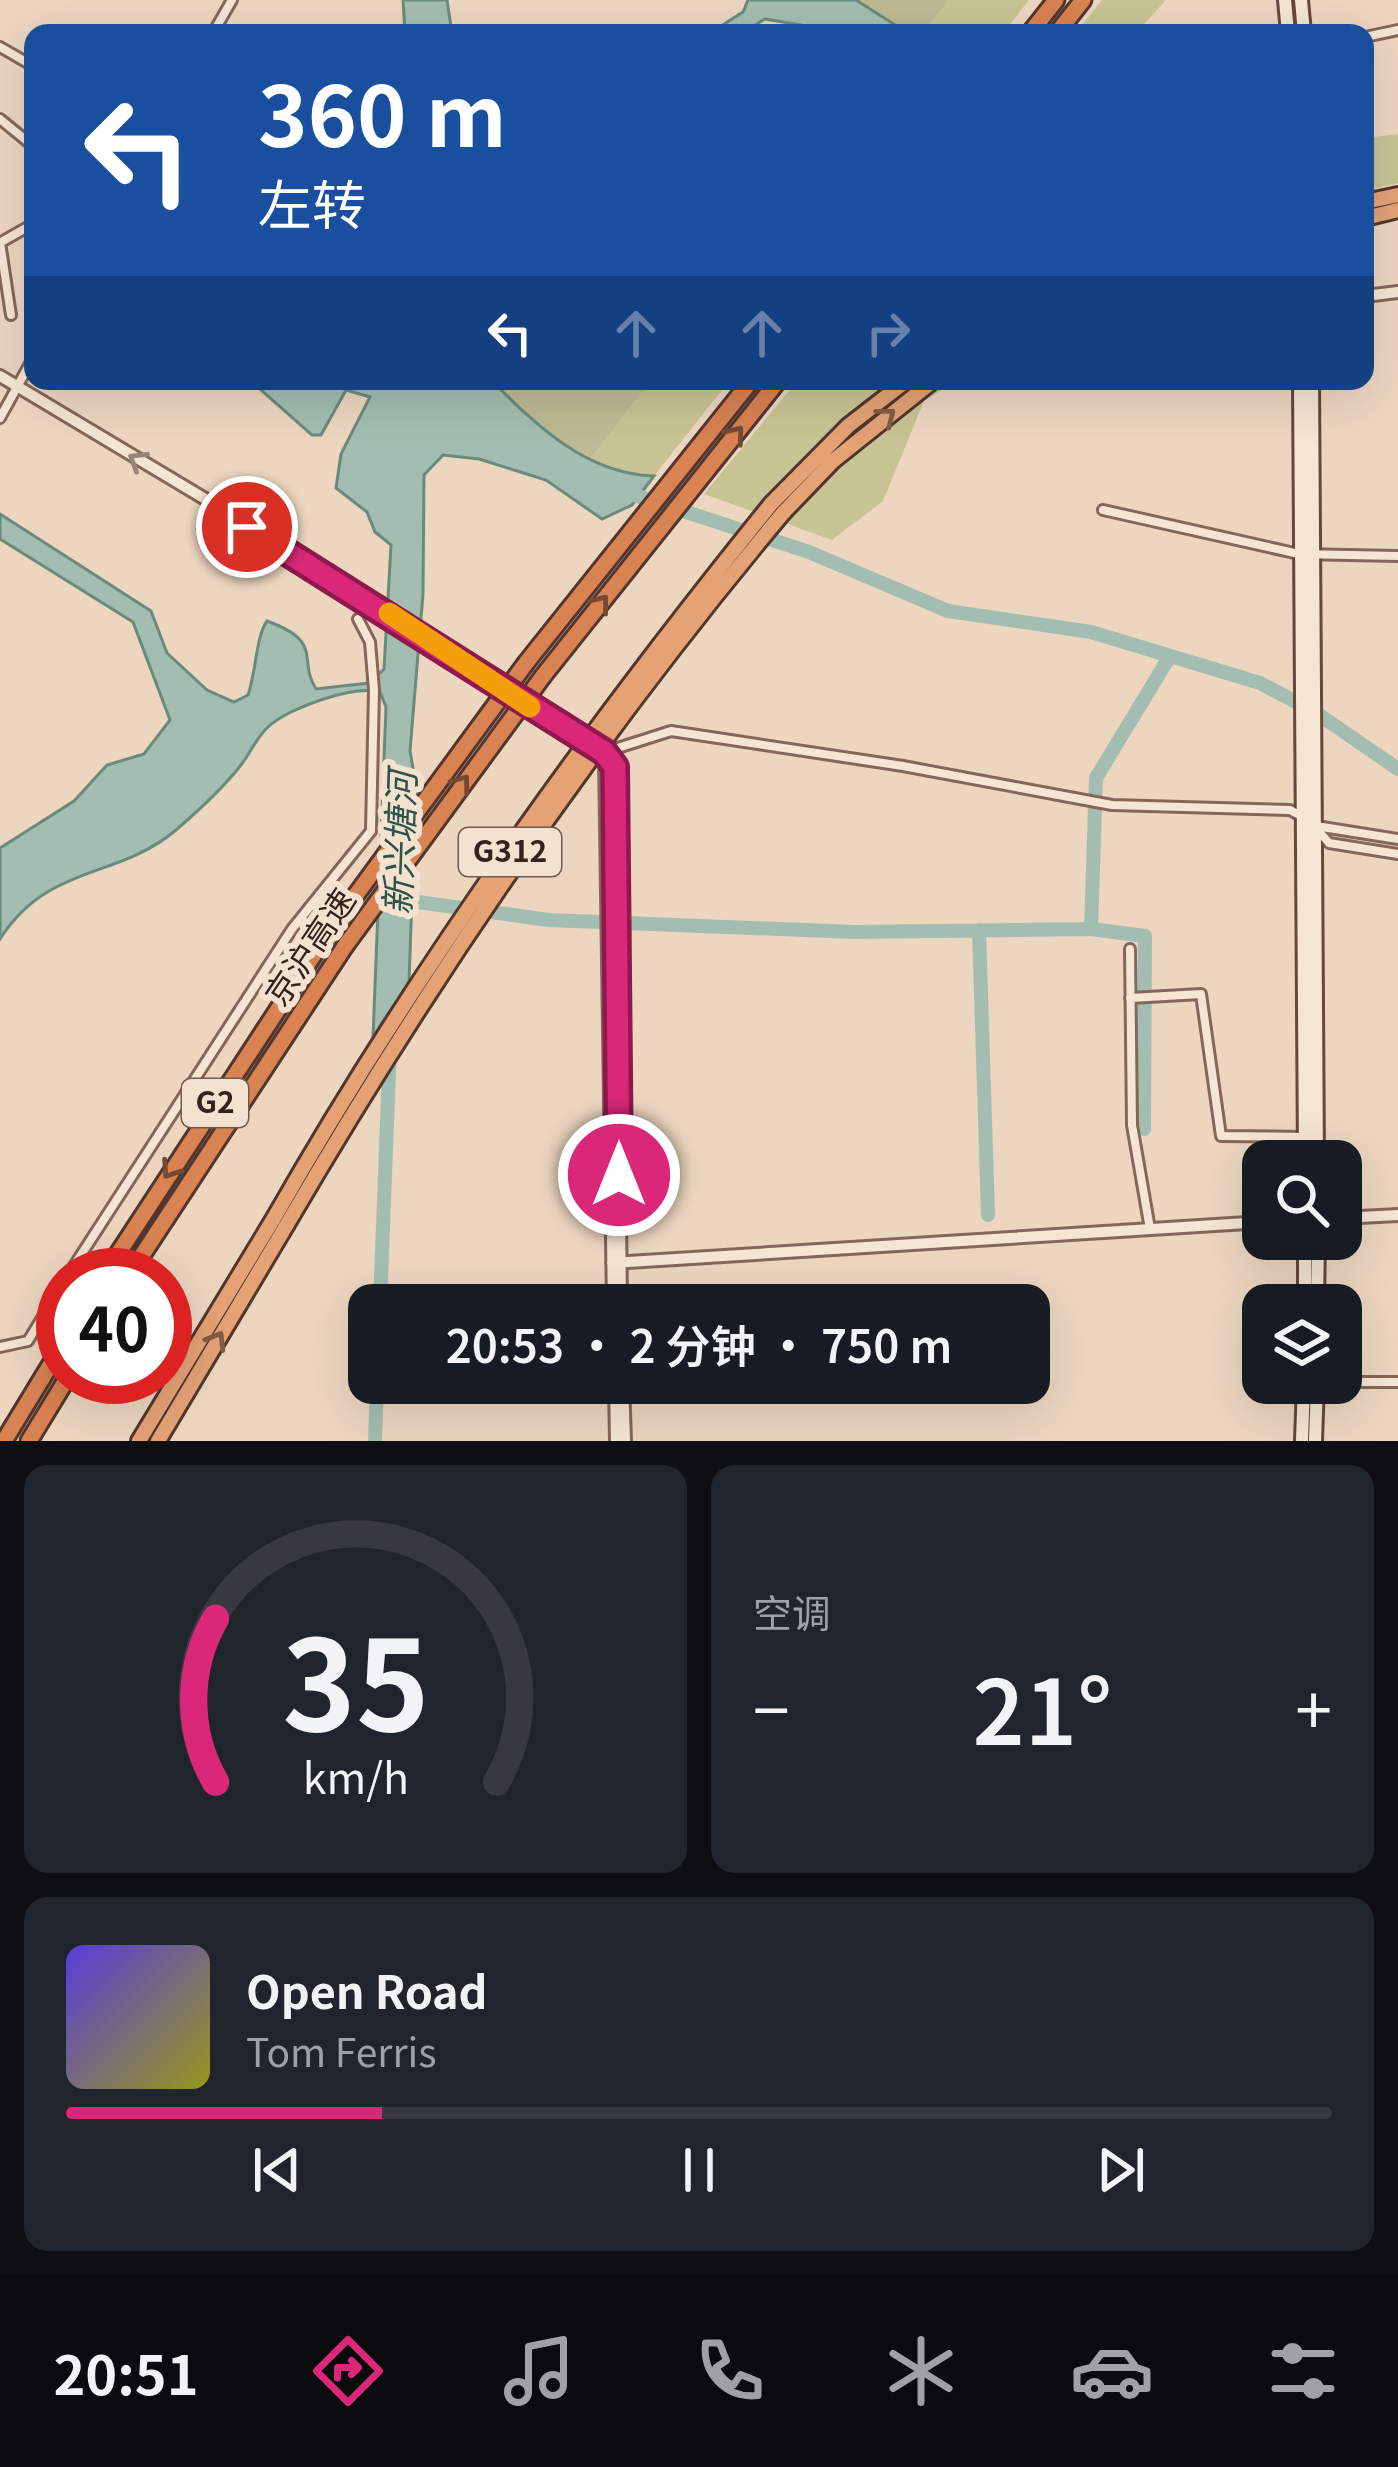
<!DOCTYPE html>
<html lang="zh">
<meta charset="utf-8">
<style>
:root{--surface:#171b24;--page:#20242c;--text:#f1f3f6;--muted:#9ea1a6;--line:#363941;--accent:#db2777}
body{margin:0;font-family:Georgia,"Noto Sans SC",serif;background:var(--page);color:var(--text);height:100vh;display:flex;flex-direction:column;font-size:45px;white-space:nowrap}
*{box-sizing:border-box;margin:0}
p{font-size:39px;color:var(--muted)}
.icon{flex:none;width:66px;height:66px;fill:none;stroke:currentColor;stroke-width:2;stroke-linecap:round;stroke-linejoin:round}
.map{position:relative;height:1441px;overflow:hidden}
.details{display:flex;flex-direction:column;gap:24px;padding:24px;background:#0d0f14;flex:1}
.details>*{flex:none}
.guide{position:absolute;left:24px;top:24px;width:1350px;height:366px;border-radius:24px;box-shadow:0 12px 48px #0002;background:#1a4fa0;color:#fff;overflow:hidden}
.tools{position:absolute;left:1242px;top:1140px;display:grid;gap:24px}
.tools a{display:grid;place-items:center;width:120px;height:120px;border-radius:24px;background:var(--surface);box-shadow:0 12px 48px #0002;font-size:60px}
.speed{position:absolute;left:36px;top:1248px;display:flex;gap:24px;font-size:60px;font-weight:700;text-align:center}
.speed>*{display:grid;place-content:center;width:156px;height:156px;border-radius:50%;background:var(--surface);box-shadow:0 12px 48px #0002;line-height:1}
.speed .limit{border:18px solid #d22;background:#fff;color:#111}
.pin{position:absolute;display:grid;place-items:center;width:102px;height:102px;color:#fff;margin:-51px;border:6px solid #fff;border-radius:50%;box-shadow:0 3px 12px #0007}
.me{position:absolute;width:132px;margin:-66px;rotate:0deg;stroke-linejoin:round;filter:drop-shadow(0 0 9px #0008)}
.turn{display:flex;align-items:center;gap:42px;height:252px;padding:0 36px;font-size:54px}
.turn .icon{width:156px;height:156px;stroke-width:2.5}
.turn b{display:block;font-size:84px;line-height:102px}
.lanes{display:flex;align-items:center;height:114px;padding:0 36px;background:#0003;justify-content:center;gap:60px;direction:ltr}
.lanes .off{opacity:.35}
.big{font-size:90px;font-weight:600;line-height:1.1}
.details .tile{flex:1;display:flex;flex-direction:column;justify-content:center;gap:18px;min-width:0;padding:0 42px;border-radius:24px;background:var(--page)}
.details .dial{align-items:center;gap:0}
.dial svg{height:312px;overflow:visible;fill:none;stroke:var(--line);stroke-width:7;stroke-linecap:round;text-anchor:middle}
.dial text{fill:var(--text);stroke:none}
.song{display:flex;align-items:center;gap:36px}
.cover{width:144px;height:144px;border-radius:18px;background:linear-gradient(135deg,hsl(250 70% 55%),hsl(60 70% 35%))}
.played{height:12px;border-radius:6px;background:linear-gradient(90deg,var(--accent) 25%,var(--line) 25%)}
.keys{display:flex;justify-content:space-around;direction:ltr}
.heat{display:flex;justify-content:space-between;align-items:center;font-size:66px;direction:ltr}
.details .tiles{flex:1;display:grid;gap:24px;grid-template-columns:1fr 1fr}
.tile:last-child{grid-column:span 2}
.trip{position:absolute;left:348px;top:1284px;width:702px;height:120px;border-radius:24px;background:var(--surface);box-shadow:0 12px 48px #0002;font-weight:600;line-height:120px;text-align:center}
.tab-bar{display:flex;height:192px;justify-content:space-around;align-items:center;background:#090b0e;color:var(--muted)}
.tab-bar .icon{width:84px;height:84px}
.tab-bar .selected{color:var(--accent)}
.tab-bar b{font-size:54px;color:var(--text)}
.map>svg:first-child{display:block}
.green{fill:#c9c495}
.cemetery{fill:#beba94}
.water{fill:#a3beb0;stroke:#6a8b7c;stroke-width:3}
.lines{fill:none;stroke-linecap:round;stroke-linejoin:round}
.river{stroke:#a3beb0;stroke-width:14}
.minor-casing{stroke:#846759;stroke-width:14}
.tertiary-casing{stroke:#846759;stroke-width:16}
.secondary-casing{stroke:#66483c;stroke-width:18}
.trunk-casing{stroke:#52362d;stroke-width:20}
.motorway-casing{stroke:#52362d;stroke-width:21}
.minor{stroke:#f7e5d3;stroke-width:8}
.tertiary{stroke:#f7e5d3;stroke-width:10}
.secondary{stroke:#f7e5d3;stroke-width:12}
.trunk{stroke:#e4a275;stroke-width:14}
.motorway{stroke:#d98252;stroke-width:15}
.trunk-bridge-casing{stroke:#52362d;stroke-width:20;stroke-linecap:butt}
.motorway-bridge-casing{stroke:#52362d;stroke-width:21;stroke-linecap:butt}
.trunk-bridge{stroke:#e4a275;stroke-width:14}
.motorway-bridge{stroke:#d98252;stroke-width:15}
.oneway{stroke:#835c45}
.oneway2{stroke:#764932}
.oneway3{stroke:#968478}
.route-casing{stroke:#8e194d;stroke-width:30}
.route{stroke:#db2777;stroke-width:21}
.slow{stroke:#f59e0b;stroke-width:21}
.labels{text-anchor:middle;stroke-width:12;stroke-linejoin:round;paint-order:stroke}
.shield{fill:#f4e1cf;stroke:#6e5c52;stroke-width:3}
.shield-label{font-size:30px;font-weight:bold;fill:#34231d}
.street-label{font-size:33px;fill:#34231d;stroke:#f4e1cf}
.water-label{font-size:36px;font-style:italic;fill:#2c5449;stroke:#f4e1cf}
</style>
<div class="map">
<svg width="1398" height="1441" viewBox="0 0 1398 1441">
<rect width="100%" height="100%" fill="#ecd6c0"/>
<path class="green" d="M949 0H1029L1003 33H923Z
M1102 0H1166L1136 33H1076Z
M1398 134V183L1365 191V138Z
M651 381H729L654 476 619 475 590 459Z
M797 381H957L924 401 883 501 832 540 704 494Z"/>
<path class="cemetery" d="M856 0H949L923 33H896L899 29Z
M492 381H651L590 459 546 434Z"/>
<path class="water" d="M403 0H447L452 33H405Z
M748 0H856L900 28 896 33H849L765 19 742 33H710L743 12Z
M251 381H492C538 427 587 474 654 476L632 505 602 519 546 480 479 459 443 455 424 475 423 594 410 751 416 785 409 982 373 1037 386 707 380 692C353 685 288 708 268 727 257 737 250 753 241 765 224 787 198 811 176 830 117 880 49 863 0 939V848L74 801 107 765 144 754 170 720 133 622 0 539V514L151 611 167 653 207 690 234 702 248 695C256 673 256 636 267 621 325 642 297 659 316 689L369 683 384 669 391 545 375 532 367 512 336 488 341 454 370 397 346 390 321 435H312Z"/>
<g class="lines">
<path class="river" d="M625 492 809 552 948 611 1091 632 1260 683 1315 712 1398 769
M396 899 549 920 855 932 1091 929 1096 778 1170 656
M1091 929 1145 936 1144 1129
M979 930 988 1215
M380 1305 392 992
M375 1441 377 1383"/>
<defs>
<path id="minor" d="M213 33 232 0
M1365 37 1398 30
M0 47 33 66
M0 119 33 146
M3 241 33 224
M0 242 11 315
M0 418 33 358
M1103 510 1299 554 1398 556
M605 752 671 731 903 766 1112 805 1290 810 1305 818
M1316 826 1398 839
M1316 828 1329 843 1398 854
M1130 949 1132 1125 1150 1229
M1130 998 1201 994 1221 1136 1305 1137
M68 1275 292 929 371 831 374 690 370 642 358 619
M0 1347 28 1341 63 1283
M1341 1382H1398"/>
<path id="tertiary" d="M1365 296 1398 292
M0 376 312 563 605 752 615 767 621 1305
M605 755 613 1305
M1341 1218 1398 1215
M612 1263 1263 1222
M615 1383 616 1441
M623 1383 625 1441"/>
<path id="secondary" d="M1285 0 1288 33
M1301 0 1304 33
M1300 381 1305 1161
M1312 381 1317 1161
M1305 1305V1239
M1317 1305 1318 1239
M1302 1441 1304 1383
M1315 1441 1317 1383"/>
<path id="trunk" d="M1365 202 1398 195
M1365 218 1398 210
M771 504 848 426 906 381
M783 513 833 461 933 381
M139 1441 274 1218
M158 1441 286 1226"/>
<path id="motorway" d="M1030 33 1056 0
M1057 33 1083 0
M526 663 751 381
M543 676 778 381
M104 1275 328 933
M129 1275 345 946
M4 1441 63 1344
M29 1441 68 1377"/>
</defs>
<use href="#minor" class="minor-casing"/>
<use href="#tertiary" class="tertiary-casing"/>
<use href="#secondary" class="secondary-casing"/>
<use href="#trunk" class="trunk-casing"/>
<use href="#motorway" class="motorway-casing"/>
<use href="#minor" class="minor"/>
<use href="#tertiary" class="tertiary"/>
<use href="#secondary" class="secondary"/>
<use href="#trunk" class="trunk"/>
<use href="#motorway" class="motorway"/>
<defs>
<path id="trunk-bridge" d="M274 1218C417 967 589 729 771 504
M286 1226C430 979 599 733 783 513"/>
<path id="motorway-bridge" d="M328 933 526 663
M345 946 543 676"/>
</defs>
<use href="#trunk-bridge" class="trunk-bridge-casing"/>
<use href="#motorway-bridge" class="motorway-bridge-casing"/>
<use href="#trunk-bridge" class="trunk-bridge"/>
<use href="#motorway-bridge" class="motorway-bridge"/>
</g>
<defs><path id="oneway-chevron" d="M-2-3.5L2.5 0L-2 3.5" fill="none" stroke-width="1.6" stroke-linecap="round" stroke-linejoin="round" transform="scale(3)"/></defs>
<g class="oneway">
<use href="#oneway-chevron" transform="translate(887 416) rotate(-38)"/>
<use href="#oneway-chevron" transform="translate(217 1340) rotate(-59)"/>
</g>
<g class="oneway2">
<use href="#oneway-chevron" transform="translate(736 434) rotate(-51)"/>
<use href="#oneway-chevron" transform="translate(601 603) rotate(-52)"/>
<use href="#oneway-chevron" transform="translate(462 783) rotate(-53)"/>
<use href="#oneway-chevron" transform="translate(170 1170) rotate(124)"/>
</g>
<use class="oneway3" href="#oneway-chevron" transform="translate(137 460) rotate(-148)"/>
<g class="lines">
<defs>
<path id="route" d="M247 527 604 752 615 767 619 1175"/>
</defs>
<use href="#route" class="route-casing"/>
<use href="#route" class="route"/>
<path class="slow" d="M389 613 530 707"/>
</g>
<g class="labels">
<g class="shield">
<rect x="459" y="828" width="102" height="48" rx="9"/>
<rect x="182" y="1079" width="66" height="48" rx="9"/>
</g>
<g class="shield-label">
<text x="510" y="862">G312</text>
<text x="215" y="1113">G2</text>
</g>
<g class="street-label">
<text transform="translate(310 947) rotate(-56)" y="12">京沪高速</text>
</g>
<g class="water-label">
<text transform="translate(400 843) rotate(-88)" y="13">新兴塘河</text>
</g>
</g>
</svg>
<div class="tools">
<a><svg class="icon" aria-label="search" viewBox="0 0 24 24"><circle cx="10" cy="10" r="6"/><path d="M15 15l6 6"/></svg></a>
<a><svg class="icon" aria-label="layers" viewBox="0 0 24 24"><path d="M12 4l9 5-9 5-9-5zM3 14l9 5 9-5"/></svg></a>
</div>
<div class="speed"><div class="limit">40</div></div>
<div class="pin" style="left:247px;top:527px;background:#d93025"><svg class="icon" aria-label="arrive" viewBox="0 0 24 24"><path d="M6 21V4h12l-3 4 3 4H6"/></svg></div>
<svg class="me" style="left:619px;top:1175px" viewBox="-20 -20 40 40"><circle r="17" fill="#db2777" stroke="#fff" stroke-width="3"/><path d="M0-11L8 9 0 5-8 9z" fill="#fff"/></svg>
<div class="trip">20:53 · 2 分钟 · 750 m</div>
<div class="guide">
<div class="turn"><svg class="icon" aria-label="left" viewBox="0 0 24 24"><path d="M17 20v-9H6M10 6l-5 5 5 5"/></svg><div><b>360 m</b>左转</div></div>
<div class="lanes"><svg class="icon" aria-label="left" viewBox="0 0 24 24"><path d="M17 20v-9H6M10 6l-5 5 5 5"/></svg><svg class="icon off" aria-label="ahead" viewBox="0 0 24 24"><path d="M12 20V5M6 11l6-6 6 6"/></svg><svg class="icon off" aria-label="ahead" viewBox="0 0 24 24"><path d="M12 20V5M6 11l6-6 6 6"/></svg><svg class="icon off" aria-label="right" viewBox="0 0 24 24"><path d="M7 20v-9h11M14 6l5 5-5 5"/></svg></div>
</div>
</div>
<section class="details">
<div class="tiles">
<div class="tile dial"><svg viewBox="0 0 100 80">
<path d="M14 69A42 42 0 1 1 86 69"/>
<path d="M14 69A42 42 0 0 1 14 27" stroke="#db2777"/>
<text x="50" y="56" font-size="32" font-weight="700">35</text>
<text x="50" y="72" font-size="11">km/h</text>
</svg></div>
<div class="tile"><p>空调</p>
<div class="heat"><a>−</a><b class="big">21°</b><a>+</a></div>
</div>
<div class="tile">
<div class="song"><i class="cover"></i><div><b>Open Road</b><p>Tom Ferris</p></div></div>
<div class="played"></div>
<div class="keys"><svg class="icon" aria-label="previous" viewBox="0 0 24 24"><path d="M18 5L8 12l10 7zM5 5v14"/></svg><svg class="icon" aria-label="pause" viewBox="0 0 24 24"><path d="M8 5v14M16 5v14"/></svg><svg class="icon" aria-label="next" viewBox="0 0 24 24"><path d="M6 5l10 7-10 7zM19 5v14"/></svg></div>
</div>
</div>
</section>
<nav class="tab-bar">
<b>20:51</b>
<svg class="icon selected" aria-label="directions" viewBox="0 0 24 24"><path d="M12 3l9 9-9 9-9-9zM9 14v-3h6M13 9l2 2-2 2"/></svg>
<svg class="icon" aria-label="music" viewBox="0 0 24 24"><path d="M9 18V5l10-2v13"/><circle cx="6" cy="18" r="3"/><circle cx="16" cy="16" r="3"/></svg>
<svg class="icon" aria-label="phone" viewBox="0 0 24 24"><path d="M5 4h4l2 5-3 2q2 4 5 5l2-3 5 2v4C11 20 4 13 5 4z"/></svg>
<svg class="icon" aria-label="climate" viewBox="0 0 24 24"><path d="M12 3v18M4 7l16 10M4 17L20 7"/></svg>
<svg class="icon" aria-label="car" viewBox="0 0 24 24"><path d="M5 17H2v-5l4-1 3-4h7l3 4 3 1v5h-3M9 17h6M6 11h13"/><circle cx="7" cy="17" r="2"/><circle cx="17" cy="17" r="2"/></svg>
<svg class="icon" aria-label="filters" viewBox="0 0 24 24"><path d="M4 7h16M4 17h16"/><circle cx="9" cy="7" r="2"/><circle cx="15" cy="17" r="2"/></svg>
</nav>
